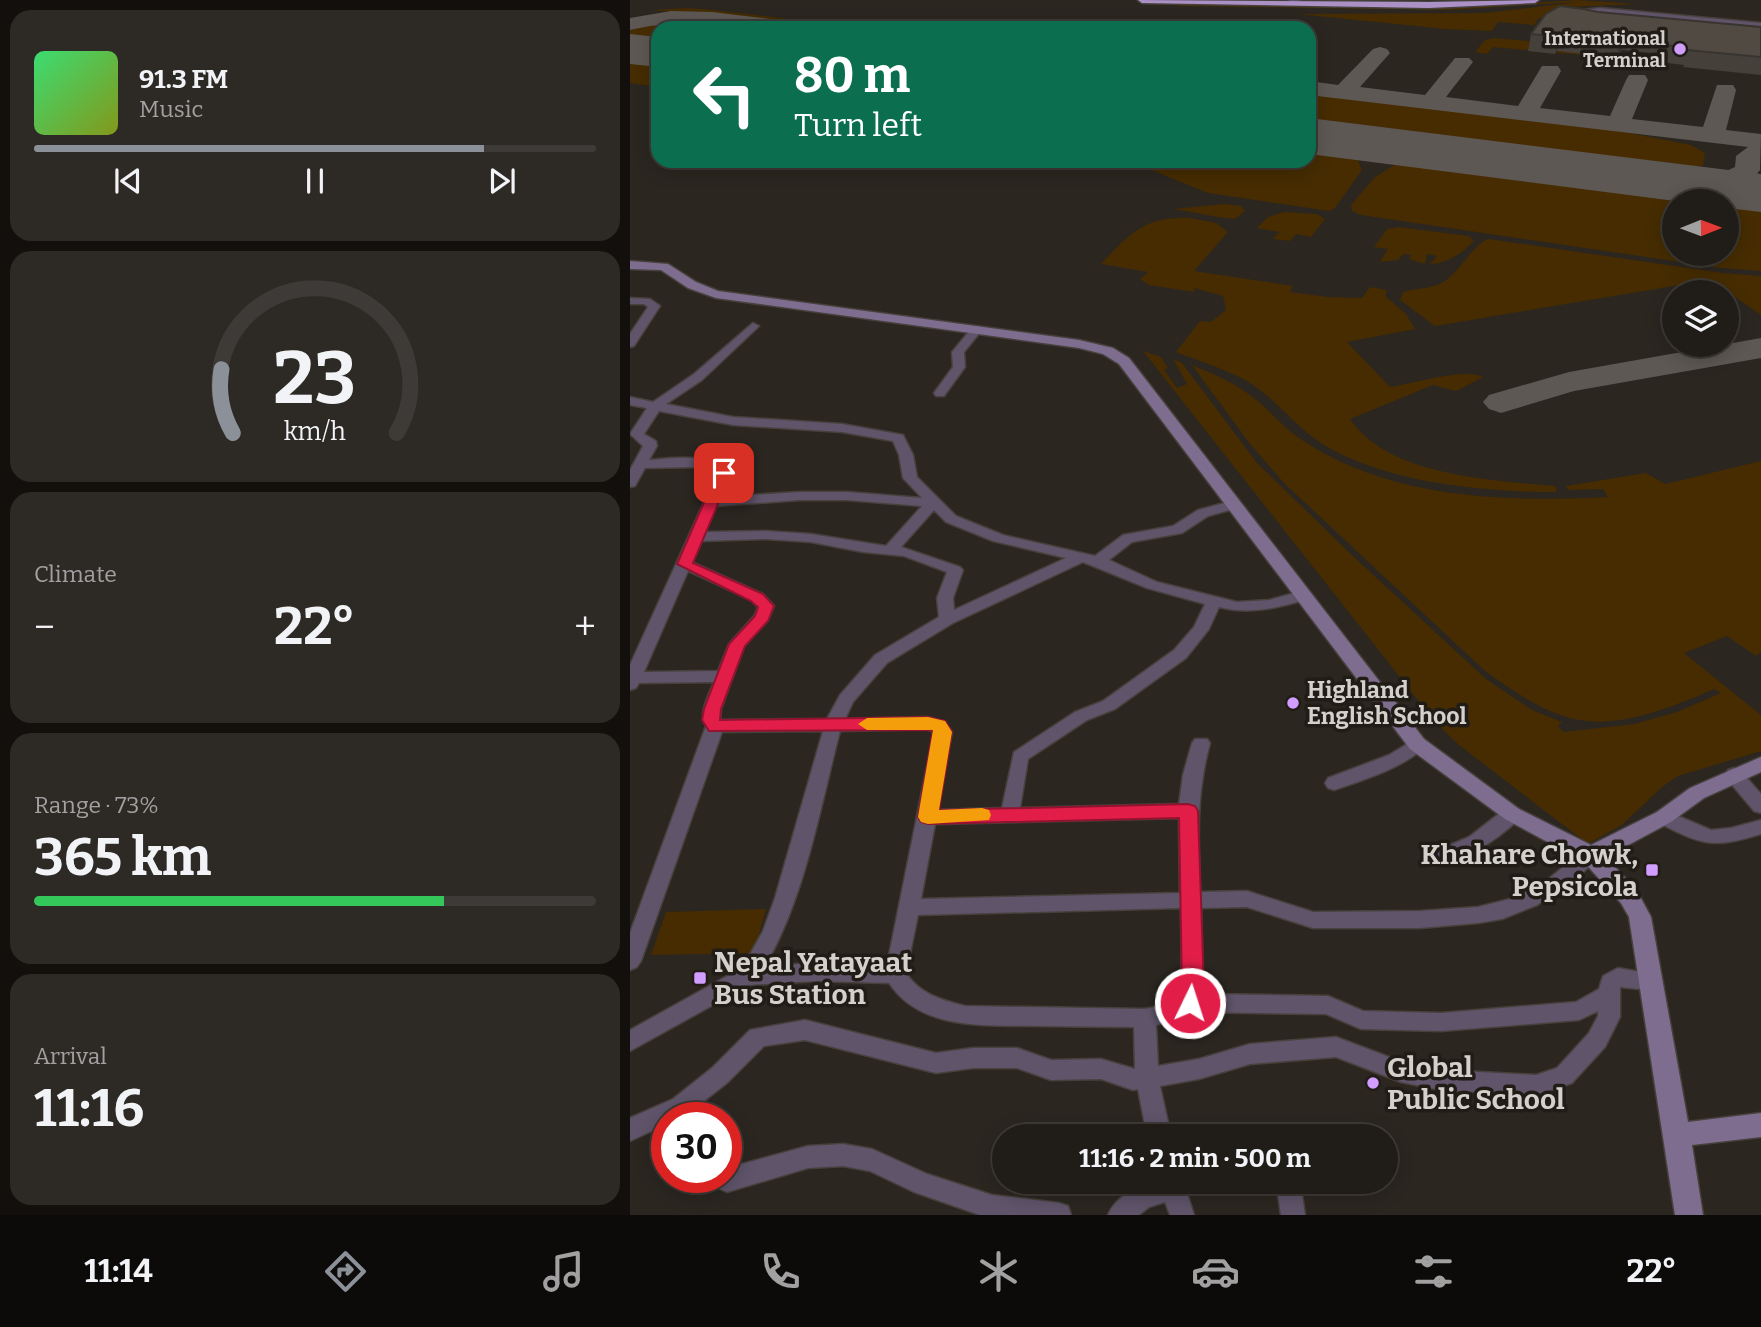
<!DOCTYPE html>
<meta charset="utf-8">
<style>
:root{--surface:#201c18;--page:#2d2925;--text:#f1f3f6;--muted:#a2a1a2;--line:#3d3a37;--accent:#8c9099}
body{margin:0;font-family:Bitter,serif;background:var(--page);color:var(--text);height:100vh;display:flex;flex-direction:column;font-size:26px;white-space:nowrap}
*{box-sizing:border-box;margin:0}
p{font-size:23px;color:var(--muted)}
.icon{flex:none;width:38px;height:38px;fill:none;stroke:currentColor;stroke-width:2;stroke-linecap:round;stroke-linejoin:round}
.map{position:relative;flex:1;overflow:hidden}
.details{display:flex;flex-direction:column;gap:10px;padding:10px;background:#120f0d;width:630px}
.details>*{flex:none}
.top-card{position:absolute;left:21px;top:21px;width:665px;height:147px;border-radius:21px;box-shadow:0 4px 18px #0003,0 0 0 2px var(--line);background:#0b6e4f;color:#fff;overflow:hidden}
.needle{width:46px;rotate:89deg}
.tools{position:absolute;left:1032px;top:189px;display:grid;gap:14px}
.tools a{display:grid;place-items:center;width:77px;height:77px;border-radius:50%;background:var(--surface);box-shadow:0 4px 18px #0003,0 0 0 2px var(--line);font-size:35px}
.speed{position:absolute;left:21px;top:1102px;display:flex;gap:14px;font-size:35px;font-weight:700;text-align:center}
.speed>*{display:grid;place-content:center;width:91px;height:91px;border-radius:50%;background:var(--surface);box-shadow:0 4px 18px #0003,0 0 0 2px var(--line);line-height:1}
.speed .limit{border:10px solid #d22;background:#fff;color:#111}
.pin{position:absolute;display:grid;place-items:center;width:60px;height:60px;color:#fff;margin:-30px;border-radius:14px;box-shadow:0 4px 10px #0006}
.me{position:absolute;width:77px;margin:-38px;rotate:4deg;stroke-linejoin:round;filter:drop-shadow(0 0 5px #0008)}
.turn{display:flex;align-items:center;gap:24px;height:147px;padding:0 28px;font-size:32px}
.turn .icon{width:91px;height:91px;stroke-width:2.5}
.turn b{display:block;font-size:49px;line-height:60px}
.big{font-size:52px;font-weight:700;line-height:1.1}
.details .widget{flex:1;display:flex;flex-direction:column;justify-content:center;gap:10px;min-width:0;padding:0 24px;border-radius:21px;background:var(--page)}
.details .dial{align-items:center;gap:0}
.dial svg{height:182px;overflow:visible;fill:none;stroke:var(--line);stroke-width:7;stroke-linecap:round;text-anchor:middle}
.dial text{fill:var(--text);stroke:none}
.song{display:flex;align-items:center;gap:21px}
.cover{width:84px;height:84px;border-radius:10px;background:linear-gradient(135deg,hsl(140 70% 55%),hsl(70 70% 35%))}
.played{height:7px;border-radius:4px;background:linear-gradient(90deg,var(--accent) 80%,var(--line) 80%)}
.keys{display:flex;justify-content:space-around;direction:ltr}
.heat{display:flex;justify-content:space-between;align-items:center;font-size:38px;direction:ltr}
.charge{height:10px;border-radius:5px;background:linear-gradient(90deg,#34c759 73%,var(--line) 0)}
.trip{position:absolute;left:362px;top:1124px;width:406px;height:70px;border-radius:35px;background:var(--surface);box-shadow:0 4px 18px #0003,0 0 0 2px var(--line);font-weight:700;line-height:70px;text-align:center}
.tabs{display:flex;height:112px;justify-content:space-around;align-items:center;background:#0d0b0a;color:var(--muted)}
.tabs .icon{width:49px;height:49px}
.tabs .selected{color:var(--accent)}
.tabs b{font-size:32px;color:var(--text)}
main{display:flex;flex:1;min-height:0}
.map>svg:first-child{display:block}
.green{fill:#462c00}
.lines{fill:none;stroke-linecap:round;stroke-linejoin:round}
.taxiway{fill:#5d5853;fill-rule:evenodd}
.runway{fill:#5d5853;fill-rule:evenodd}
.street-casing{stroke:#46413c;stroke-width:3}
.secondary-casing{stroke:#46413c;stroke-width:3}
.highway-casing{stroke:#46413c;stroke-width:3}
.street{fill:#5f546a;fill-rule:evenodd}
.secondary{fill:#7e6d8f;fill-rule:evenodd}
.highway{fill:#ac91c7;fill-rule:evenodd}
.wall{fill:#45403a}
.shaded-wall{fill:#38342f}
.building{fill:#504a43;stroke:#38342f;stroke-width:2}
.route{fill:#e11d48;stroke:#92132f;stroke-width:2}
.slow{fill:#f59e0b}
.poi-dot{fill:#d19dfe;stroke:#211d16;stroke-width:2.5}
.labels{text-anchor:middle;stroke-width:7;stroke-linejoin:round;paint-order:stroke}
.far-poi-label{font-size:19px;font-weight:bold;fill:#d4d1cd;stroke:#211d16;text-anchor:end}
.poi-label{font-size:23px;font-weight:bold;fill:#d4d1cd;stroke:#211d16;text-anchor:start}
.near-poi-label{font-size:28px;font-weight:bold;fill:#d4d1cd;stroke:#211d16;text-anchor:start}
</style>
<main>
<section class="details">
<div class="widget">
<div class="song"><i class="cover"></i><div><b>91.3 FM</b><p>Music</p></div></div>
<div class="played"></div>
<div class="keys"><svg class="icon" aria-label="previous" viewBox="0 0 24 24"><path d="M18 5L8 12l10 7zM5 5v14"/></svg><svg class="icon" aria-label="pause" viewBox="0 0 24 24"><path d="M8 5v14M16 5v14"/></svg><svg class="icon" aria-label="next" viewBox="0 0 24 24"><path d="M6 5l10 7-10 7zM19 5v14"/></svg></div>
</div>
<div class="widget dial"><svg viewBox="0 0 100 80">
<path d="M14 69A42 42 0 1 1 86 69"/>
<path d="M14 69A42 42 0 0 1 9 41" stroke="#8c9099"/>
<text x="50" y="56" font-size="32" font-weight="700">23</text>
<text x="50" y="72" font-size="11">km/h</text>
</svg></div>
<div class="widget"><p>Climate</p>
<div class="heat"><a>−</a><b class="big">22°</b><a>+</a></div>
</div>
<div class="widget"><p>Range · 73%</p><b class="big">365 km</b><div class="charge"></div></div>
<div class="widget"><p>Arrival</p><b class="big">11:16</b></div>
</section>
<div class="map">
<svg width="1131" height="1215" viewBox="0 0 1131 1215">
<rect width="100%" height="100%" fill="#2b2620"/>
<path class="green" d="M947 0 1007 4 938 7 927 10 925 19 909 18 904 25 868 22 862 31 815 29 668 14 855 13 948 2 818 10 551 6 542 4 830 8Z
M56 8 73 9 237 28H194L23 10Z
M37 21 134 28H28V42L0 38V30Z
M864 38 909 42 902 46 925 54 927 51 969 48 964 56 863 47 857 54 845 52 855 40Z
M0 62 28 66V87L0 83Z
M679 94 978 129 1061 145 1075 153 1073 166 1046 168 679 123Z
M679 151 727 158 732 170 705 208 699 211 578 193 499 161H679Z
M766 164 1060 201H1045V254H1097V206L1131 211V271L1091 268 731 215 722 211 721 205 745 177Z
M595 204 611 206 615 211C613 212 608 217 606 218 601 221 554 210 543 209Z
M654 212 687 214 695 219 681 237 666 234 660 241 643 239 649 232 627 228 638 217Z
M561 218 586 223 598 232 564 271 663 286 660 292 698 297 732 298 740 287 757 290 755 296 776 314 785 329 717 342 760 387C781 384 836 367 853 377L826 391 803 385 720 419C758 476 862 480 925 486L927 492C853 492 757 483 694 445 666 428 647 400 620 383 597 369 571 362 546 352L570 321 581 322 596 310 593 296 564 288V292L519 285 510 279 518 272 471 264C501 233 514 216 561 218Z
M768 227 839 236 844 241C833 253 816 264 800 264L807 256 797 254 795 264 779 259 781 255 773 254 768 260 750 262 758 249 744 247 757 229Z
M859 239 1093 273 1131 276V315L1080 280 805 326 770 300 773 292C786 288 803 289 815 281 829 272 845 242 859 239Z
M513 351 531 357 538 368 534 370 547 388 557 384 543 359 552 363 627 463 725 558 856 679 902 710 932 722 928 726 933 732 1004 724 1047 712 1091 693 1084 689C1040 708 982 733 933 716 904 706 879 688 854 670L654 483 620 444 562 365C584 374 605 383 624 398 641 411 653 428 672 440 760 499 875 502 978 497L973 489 938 490 936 486 1016 473 1035 484 1131 461V651L1126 656 1097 636 1054 653 1131 715V751L1048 776 1032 787 992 825 958 844 829 745 806 723Z
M136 909 124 953 21 955 36 912Z"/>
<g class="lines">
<path class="taxiway" d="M41 11 82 12 165 22 172 24 175 28C157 28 138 29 120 28 78 25 41 20 0 30V18Z
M750 47 757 49 760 53 730 87 795 95 825 58H839L843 62 816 97 888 106 912 66H928L931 71 910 108 980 116 996 80 999 75H1015L1018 80 1002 119 1073 127 1087 85H1103L1106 90 1096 130 1131 134 1130 170C1114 193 1063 195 1038 189L1034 183 1038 177 1092 173 1105 167 1106 156 1118 147 679 95V81L708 85 743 49Z
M1131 338V358L944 391 871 413 859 409 853 402 859 395 939 372Z"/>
<path class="runway" d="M0 34 28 37V67L0 64Z
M679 118 1131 174V212L1097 208V201H1045L679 154Z"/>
<defs>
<path id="street" d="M660 0H672L655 5 652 3Z
M970 8 1131 23V27L970 12 949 14 942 19 939 17 945 11Z
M0 298 20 299 30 306 4 346 0 347V334L18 307 14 304H0Z
M123 323 129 326 127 328 72 380 36 404 103 417 212 424 273 435 283 455 287 477 326 516 373 535 465 556 493 535 543 526 568 510 602 501 607 502 609 505 607 508 578 516 552 533 502 542 479 560 527 582 607 602 639 600 672 591 680 596 678 599C647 608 620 615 589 607L579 629 556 658 485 709 457 720 398 759 390 808 549 804 553 775 562 743 565 739H577L580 743C566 795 568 839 570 892L617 891 683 912 790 911 848 907 884 898 921 877 954 850 961 848 968 850 971 855 944 881 907 905 872 919 848 923 790 928H683L617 907 571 908 573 994 698 996 733 1011 811 1013 946 1002 969 989 973 976 988 968 1027 975 1030 981 1027 987 1019 990 990 987V1017L975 1047 942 1083 906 1095 811 1090 771 1082 706 1057 620 1064 569 1079 530 1086 541 1136H517L508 1089 503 1090 471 1079 421 1080 387 1068H343L306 1073 175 1040 134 1046 98 1082 59 1113 49 1118H37V1124L0 1141V1118L43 1099 82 1068 120 1030 175 1020 306 1053 343 1048H387L421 1060 471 1059 505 1069 504 1027C472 1027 439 1026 407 1026 356 1025 291 1031 259 983L186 981 119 985 0 1051V1030L108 970 119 956 133 931 145 898 193 731 92 732 11 961 7 967 0 970V933L76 726C68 713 79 695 84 682L9 683 6 688 0 690V665L87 474 65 467 15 468 5 486 0 487V470L13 446 0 434 17 408 0 405V397L23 402 64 374ZM29 411 103 425 212 432 263 441 269 455 273 478 292 498 217 492H170L90 497 101 473C81 452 45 458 19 460L27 446 26 441 14 434ZM170 500H217L292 506 256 546 181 534 136 531 75 532 86 506ZM304 510 316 522 363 541 436 558 324 610 323 598 333 570 330 567 271 547ZM136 539 181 542 233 552 274 556 317 572 307 598 309 617 245 655 210 695 197 719 90 720 91 709 114 646 138 620 144 606 133 594 62 562 71 541ZM453 562 517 588 575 604 564 627 544 650 473 701 445 712 384 752 372 808 307 810 322 732 315 722 297 717 215 719 223 702 257 663 323 623ZM58 571 121 600 128 607 125 615 99 644 88 671 14 672ZM297 729 304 732 257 965 186 963 135 966C175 897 190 808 210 731ZM549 818 550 893 291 899 305 824ZM551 908 552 988 550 998 543 1003 515 1009 335 1006C311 1000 290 994 276 973L288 915ZM968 1011V1016L959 1033 927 1068 906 1075 811 1070 772 1062 706 1037 620 1044 569 1059 528 1066 526 1025 548 1020 564 1012 696 1014 731 1029 811 1031 949 1020Z
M346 327 352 330 334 352 335 367 314 396H306L304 393 323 367 322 352 342 328Z
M787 738 793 740 796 744C782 765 728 782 704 790L698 788 695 783 698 778 759 755Z
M1104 768 1110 770 1131 794V813L1124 811 1098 780 1095 775 1098 770Z
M882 807 889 809 891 814 889 819C872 836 821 873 796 865L793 860 796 855 839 837 875 809Z
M1034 810 1081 830 1101 828 1131 820V834C1082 849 1072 845 1027 822L1025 817 1027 812Z
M213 1144 242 1149 297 1174 362 1195 429 1203 438 1206 441 1215H350L284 1192 240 1171 213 1166 178 1168 97 1192 88 1188 85 1180 86 1178H96L97 1168 178 1146Z
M526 1181H553L564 1215H540L535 1202 519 1207 509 1215H478C486 1196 507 1187 526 1181Z
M646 1181H670L675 1215H651Z"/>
<path id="secondary" d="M0 261 38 264 66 282 88 291 449 340 483 348 499 358 794 739 889 809 961 845 1027 812 1060 788 1131 757V772L1074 798 1041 822 976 857 1007 891 1021 917 1058 1122 1131 1113V1137L1062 1145 1073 1215H1045L999 917 991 903 953 861 875 819 780 749 489 364 473 354 449 348 86 298 58 288 31 270 0 269Z"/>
<path id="highway" d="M508 0 799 2 909 0 905 3 799 8 512 3Z"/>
</defs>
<use href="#street" class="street-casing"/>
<use href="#secondary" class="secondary-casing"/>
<use href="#highway" class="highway-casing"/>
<use href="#street" class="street"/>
<use href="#secondary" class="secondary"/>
<use href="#highway" class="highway"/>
</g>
<path class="wall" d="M968 12 1131 27V75L1053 67 1054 65 1030 62 1032 54 992 50 987 58 927 51 925 54 898 51 901 34Z"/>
<path class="shaded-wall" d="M995 33 992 50 987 58 990 41Z
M930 34 927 51 925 54 928 37Z"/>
<path class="building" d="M930 6 953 9 968 12 1131 27V57L1057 50V48L1034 45 1037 37 995 33 990 41 930 34 928 37 901 34 916 14Z"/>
<path class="route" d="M94 469 101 473 63 563 133 594 144 606 138 621 115 646 91 709 90 720 298 717 315 721 322 732 309 810 558 804 565 806 568 811 574 988 568 1009 560 1012 553 1009 549 1003 552 988 549 818 298 824 291 822 288 817 303 730 79 731 72 720 74 709 99 644 125 616 128 607 121 601 47 564 87 473Z"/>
<path class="slow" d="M298 717 315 721 322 732 309 810 352 808 359 810 361 815 359 820 298 824 291 822 288 817 303 730H237L228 724 237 718Z"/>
<g class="poi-dot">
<circle cx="1050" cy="49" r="7"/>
<circle cx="663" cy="703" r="7"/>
<rect x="1015" y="863" width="14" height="14" rx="3.5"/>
<rect x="63" y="971" width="14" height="14" rx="3.5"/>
<circle cx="743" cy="1083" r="7"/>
</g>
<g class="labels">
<g class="far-poi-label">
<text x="1036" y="45">International<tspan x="1036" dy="22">Terminal</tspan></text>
</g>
<g class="poi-label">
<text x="677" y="698">Highland<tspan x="677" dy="26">English School</tspan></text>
</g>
<g class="near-poi-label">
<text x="1008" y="864" text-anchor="end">Khahare Chowk,<tspan x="1008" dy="32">Pepsicola</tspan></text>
<text x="84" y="972">Nepal Yatayaat<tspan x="84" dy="32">Bus Station</tspan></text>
<text x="757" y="1077">Global<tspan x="757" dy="32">Public School</tspan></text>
</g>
</g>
</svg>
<div class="tools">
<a><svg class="needle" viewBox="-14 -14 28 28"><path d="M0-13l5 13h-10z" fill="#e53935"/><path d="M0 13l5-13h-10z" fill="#a2a1a2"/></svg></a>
<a><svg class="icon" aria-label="layers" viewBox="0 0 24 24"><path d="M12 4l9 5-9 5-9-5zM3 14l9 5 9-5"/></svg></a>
</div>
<div class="speed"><div class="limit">30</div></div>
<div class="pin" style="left:94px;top:473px;background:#d93025"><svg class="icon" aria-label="arrive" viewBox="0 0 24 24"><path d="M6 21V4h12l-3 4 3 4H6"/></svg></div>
<svg class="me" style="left:560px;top:1003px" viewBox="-20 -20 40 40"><circle r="17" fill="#e11d48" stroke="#fff" stroke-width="3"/><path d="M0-11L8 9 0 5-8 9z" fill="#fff"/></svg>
<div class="trip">11:16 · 2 min · 500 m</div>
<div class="top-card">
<div class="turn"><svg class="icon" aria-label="left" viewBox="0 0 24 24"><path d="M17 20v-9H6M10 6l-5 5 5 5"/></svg><div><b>80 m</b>Turn left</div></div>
</div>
</div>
</main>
<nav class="tabs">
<b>11:14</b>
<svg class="icon selected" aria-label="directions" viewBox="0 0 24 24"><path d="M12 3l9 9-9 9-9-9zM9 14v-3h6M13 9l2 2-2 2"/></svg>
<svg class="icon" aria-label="music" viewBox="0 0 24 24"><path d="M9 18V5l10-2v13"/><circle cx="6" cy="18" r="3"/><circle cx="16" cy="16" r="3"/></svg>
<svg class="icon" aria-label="phone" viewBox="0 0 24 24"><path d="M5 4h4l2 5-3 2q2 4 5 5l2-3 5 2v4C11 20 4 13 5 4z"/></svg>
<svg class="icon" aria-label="climate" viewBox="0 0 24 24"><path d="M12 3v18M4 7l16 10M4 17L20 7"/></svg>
<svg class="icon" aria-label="car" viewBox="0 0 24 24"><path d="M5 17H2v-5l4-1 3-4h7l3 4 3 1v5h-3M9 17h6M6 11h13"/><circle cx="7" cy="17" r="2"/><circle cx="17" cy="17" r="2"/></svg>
<svg class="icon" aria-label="filters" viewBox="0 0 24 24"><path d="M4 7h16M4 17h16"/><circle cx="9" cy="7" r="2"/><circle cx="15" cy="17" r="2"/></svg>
<b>22°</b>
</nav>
